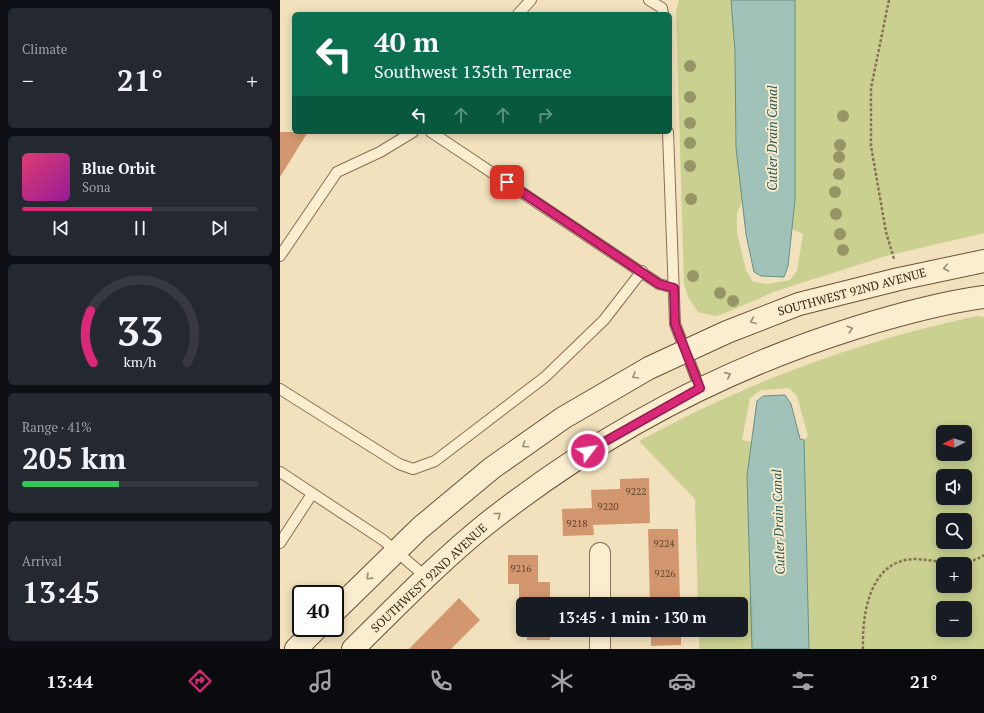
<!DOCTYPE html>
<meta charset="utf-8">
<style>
:root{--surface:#171b24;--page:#242831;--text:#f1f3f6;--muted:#9ea1a6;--line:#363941;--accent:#db2777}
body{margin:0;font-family:"PT Serif",serif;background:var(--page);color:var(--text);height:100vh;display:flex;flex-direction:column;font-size:15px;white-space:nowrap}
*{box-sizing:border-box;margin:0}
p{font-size:13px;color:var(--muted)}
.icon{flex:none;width:22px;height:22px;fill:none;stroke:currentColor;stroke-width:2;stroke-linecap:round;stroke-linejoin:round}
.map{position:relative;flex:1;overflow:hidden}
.panel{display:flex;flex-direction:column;gap:8px;padding:8px;background:#0d0f14;width:280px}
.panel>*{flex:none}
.guide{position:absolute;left:12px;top:12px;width:380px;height:122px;border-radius:6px;box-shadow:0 2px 10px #0003;background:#0b6e4f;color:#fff;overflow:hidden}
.needle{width:26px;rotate:265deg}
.controls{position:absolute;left:656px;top:425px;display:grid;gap:8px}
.controls a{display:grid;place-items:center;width:36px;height:36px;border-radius:6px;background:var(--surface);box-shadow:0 2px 10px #0003;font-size:20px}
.speed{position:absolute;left:12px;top:585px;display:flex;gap:8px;font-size:20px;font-weight:700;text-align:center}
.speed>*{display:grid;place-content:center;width:52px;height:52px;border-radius:50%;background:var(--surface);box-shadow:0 2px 10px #0003;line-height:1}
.speed .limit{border:2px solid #111;border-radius:6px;background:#fff;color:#111}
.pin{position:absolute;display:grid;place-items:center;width:34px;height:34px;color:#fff;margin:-17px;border-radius:8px;box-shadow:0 2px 6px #0006}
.me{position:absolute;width:44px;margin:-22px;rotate:59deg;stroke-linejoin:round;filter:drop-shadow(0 0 3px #0008)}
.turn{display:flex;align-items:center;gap:14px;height:84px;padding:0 16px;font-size:18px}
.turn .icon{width:52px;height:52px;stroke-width:2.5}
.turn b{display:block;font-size:28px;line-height:34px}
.lanes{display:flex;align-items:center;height:38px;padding:0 16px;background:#0003;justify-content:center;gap:20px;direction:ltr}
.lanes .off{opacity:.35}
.big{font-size:30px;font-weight:700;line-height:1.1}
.panel .widget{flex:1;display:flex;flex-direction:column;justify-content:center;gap:6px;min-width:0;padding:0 14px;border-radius:6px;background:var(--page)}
.panel .dial{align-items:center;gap:0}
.dial svg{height:104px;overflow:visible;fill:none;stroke:var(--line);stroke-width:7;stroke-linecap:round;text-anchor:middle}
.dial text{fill:var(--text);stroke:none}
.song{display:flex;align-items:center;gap:12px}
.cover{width:48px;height:48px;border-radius:6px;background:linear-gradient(135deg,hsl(340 70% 55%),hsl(300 70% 35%))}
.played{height:4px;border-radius:2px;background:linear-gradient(90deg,var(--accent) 55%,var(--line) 55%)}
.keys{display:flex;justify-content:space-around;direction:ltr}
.heat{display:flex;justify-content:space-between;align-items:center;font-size:22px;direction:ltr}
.charge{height:6px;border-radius:3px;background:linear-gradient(90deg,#34c759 41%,var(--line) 0)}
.trip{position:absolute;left:236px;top:597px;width:232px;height:40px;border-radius:6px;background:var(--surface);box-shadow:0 2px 10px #0003;font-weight:700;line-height:40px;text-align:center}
.dock{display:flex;height:64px;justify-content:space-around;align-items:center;background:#090b0e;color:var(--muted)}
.dock .icon{width:28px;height:28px}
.dock .selected{color:var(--accent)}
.dock b{font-size:18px;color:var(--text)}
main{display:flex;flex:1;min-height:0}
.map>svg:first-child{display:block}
.green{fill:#c9d090;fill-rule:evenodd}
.water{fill:#a1c2b8;stroke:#679085}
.building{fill:#d2976f}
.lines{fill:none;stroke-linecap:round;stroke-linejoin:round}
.lane-casing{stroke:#8a7054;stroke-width:12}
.street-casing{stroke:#8a7054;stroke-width:22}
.secondary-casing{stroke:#6b5138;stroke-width:24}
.path{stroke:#8a7054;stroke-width:2.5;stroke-dasharray:3 2;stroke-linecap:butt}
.lane{stroke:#fbeed0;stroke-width:10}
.street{stroke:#fbeed0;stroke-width:20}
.secondary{stroke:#fbeed0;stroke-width:22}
.tree{fill:#959566}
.oneway{stroke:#9a8b75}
.route-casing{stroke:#8e194d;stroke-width:10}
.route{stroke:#db2777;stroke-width:7}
.labels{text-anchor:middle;stroke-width:4;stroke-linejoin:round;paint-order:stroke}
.number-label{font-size:10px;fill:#5e442f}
.street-label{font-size:12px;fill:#38281a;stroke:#f8ebcc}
.water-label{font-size:13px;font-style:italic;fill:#285955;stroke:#f8ebcc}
</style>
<main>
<section class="panel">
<div class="widget"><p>Climate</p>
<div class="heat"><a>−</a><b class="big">21°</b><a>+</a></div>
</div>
<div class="widget">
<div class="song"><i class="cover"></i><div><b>Blue Orbit</b><p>Sona</p></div></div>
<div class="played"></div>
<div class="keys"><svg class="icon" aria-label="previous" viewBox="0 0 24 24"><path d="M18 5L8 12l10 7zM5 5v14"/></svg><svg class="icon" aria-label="pause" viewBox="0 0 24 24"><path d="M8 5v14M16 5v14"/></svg><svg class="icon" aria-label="next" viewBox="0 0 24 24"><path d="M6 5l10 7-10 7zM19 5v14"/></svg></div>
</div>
<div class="widget dial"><svg viewBox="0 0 100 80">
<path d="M14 69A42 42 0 1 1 86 69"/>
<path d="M14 69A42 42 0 0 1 12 29" stroke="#db2777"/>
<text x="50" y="56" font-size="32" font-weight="700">33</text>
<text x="50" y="72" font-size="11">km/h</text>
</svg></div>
<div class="widget"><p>Range · 41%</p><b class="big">205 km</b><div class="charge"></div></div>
<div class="widget"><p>Arrival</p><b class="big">13:45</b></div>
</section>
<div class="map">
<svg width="704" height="649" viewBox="0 0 704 649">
<rect width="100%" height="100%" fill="#f1e1bc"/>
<path class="green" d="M399 0H451L455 51 456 148 463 200 457 213V233L466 270 473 282 488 284 510 280 517 271 523 234 512 229 515 200V0H704V233L606 256 496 291 443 314 435 316 418 312 408 297 404 283 396 11Z
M697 316 704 317V649H529L524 440 528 436 517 396 509 388 481 390 470 398 462 440 472 442 467 476 472 649H419V630H461V604H418L415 499 359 441C465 383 578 341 697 316ZM663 432H685V454H663ZM663 476H685V498H663ZM663 520H685V542H663ZM663 564H685V586H663ZM663 608H685V630H663Z"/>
<path class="water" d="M451 0H515V200L508 266 504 277 481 276 474 272 466 234 456 148 455 51Z
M505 395 511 404 520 439 524 440 529 649H472L467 476 477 401 483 396Z"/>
<path class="building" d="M0 132H28L0 177Z
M369 478 370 523 313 525 314 535 283 536 282 509 312 508 311 490 340 489V479Z
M368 529H398L400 604H370Z
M228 555H258V582H270V604H243V611H239V584H228Z
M179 598 200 620 171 649H129Z
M247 630H270V640H247Z
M371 630H401V645L371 646Z"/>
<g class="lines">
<defs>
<path id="lane" d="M369 0 382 8 383 14
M238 14 251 0
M151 132 379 284 394 288
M388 132 395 324 420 388
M0 256 57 172 100 152 133 132
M0 389 119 464 133 469 155 461 265 377 324 320 362 271
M0 472 103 540 146 577
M0 543 32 494"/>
<path id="street" d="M320 604V553
M320 649V630"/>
<path id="secondary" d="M55 611 140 528 212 468 283 418 369 368 447 332 519 304 619 279 704 261
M16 649 37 628
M73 649C116 607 158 563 205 525 316 437 440 370 575 328 617 315 660 303 704 297"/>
</defs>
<use href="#lane" class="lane-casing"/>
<use href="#street" class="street-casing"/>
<use href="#secondary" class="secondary-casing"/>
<path class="path" d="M609 0 591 88V146L606 232 614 259
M583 649C582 615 589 559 636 559 660 560 682 570 704 555"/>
<use href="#lane" class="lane"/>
<use href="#street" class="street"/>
<use href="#secondary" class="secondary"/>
</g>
<g class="tree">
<circle cx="410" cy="66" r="6"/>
<circle cx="410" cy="97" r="6"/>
<circle cx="563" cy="116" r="6"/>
<circle cx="410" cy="123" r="6"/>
<circle cx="410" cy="143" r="6"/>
<circle cx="560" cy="145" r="6"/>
<circle cx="559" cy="157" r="6"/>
<circle cx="410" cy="166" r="6"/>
<circle cx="559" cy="174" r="6"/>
<circle cx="555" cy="192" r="6"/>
<circle cx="411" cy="199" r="6"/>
<circle cx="556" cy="214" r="6"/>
<circle cx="560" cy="234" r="6"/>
<circle cx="563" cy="250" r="6"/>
<circle cx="413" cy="276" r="6"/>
<circle cx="440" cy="293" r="6"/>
<circle cx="453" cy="301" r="6"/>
</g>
<defs><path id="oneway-chevron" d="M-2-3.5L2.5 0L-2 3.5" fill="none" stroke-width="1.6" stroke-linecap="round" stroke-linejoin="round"/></defs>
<g class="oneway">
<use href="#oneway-chevron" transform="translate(666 268) rotate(169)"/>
<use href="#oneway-chevron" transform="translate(473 321) rotate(158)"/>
<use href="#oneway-chevron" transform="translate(570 329) rotate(-17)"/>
<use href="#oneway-chevron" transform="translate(448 375) rotate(-24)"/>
<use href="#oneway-chevron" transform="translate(355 376) rotate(150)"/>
<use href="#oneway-chevron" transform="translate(245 445) rotate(145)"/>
<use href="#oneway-chevron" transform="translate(218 515) rotate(-38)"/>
<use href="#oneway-chevron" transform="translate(89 577) rotate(136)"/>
</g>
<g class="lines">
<defs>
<path id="route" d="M227 182 379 284 394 288 395 324 420 388 308 451"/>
</defs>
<use href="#route" class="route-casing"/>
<use href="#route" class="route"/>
</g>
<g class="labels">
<g class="number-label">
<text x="356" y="495">9222</text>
<text x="328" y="510">9220</text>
<text x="297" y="527">9218</text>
<text x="384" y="547">9224</text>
<text x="241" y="572">9216</text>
<text x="385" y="577">9226</text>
</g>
<g class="street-label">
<text transform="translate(572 292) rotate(-15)" y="4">SOUTHWEST 92ND AVENUE</text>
<text transform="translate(149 578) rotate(-43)" y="4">SOUTHWEST 92ND AVENUE</text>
</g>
<g class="water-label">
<text transform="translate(492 138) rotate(-90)" y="5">Cutler Drain Canal</text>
<text transform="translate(498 522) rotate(-92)" y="5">Cutler Drain Canal</text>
</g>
</g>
</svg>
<div class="controls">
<a><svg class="needle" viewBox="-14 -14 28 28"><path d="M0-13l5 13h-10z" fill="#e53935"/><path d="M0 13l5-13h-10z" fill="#9ea1a6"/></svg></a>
<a><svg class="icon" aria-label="sound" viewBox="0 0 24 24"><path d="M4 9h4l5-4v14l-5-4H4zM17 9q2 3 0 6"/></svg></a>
<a><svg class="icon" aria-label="search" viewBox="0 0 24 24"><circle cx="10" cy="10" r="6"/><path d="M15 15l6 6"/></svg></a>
<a>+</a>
<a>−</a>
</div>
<div class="speed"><div class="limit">40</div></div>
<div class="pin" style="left:227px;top:182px;background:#d93025"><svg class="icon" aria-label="arrive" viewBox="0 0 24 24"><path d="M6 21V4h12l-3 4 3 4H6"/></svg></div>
<svg class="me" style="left:308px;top:451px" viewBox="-20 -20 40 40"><circle r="17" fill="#db2777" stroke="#fff" stroke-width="3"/><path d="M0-11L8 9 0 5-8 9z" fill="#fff"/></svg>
<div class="trip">13:45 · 1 min · 130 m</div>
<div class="guide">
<div class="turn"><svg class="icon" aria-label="left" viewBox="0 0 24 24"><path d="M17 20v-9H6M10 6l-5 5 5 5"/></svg><div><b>40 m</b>Southwest 135th Terrace</div></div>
<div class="lanes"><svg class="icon" aria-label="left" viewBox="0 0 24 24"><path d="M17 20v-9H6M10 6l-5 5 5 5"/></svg><svg class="icon off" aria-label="ahead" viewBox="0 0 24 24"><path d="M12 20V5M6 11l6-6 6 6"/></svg><svg class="icon off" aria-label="ahead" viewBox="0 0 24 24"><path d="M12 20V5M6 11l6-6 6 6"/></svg><svg class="icon off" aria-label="right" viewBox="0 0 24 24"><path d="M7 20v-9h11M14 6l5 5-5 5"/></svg></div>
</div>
</div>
</main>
<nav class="dock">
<b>13:44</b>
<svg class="icon selected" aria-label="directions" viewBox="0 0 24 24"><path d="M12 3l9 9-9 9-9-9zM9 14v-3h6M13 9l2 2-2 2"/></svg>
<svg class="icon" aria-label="music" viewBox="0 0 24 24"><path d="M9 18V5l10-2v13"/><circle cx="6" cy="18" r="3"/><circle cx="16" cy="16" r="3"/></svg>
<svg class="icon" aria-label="phone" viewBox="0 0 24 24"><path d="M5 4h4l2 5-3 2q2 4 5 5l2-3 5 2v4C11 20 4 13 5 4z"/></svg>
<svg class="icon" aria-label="climate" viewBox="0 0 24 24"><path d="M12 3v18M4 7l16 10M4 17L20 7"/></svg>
<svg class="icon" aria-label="car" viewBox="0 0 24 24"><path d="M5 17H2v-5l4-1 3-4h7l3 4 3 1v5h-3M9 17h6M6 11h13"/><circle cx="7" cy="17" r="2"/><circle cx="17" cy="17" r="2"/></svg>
<svg class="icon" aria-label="filters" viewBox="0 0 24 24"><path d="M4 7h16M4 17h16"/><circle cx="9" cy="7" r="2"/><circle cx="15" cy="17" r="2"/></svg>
<b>21°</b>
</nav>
